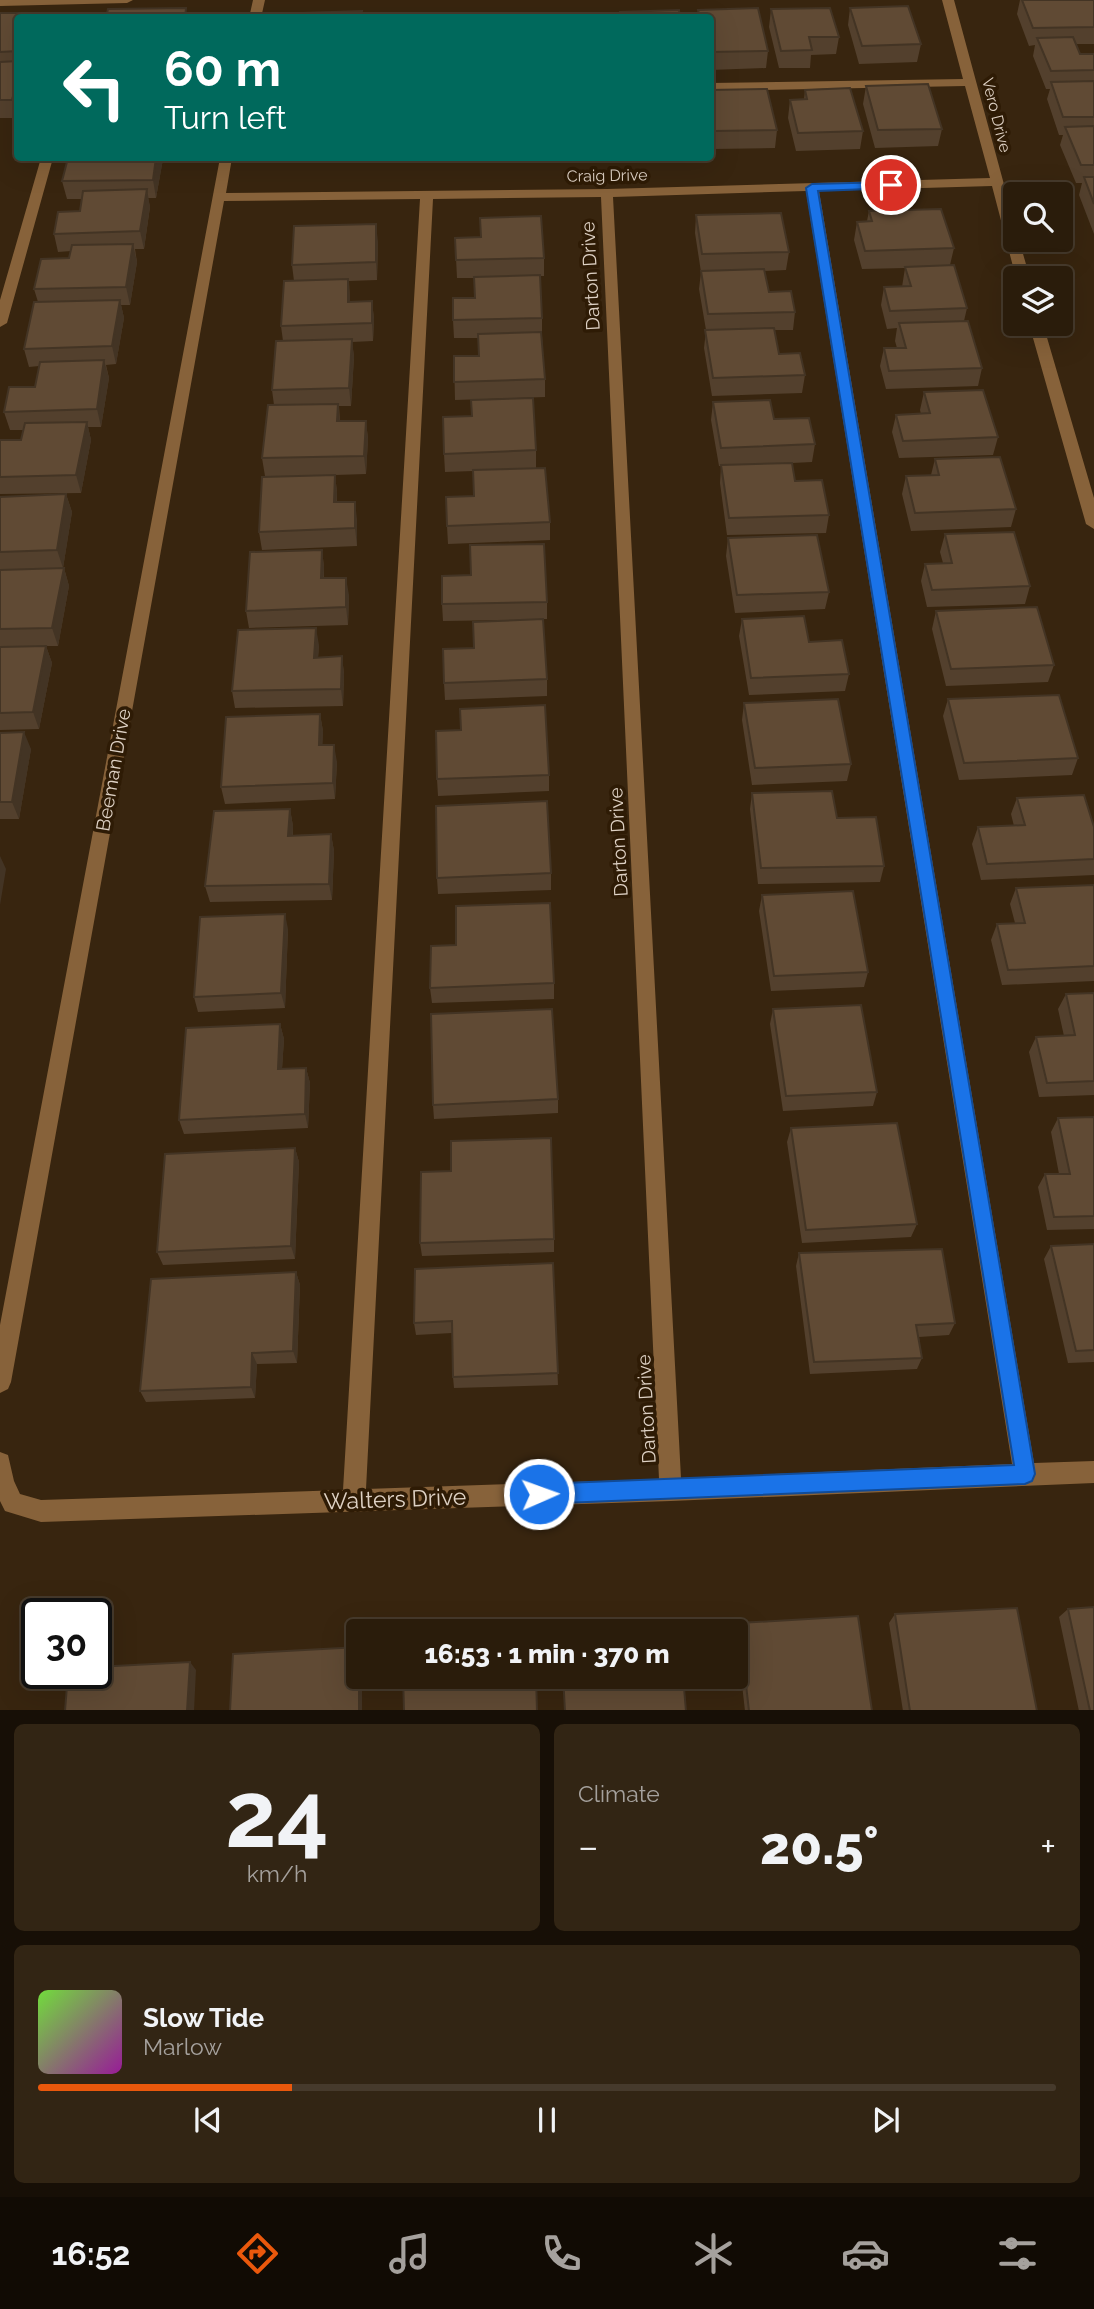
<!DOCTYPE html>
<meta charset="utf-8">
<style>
:root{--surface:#2a1c0b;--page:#322514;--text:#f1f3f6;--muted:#a5a19d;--line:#463a2c;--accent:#ea580c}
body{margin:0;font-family:Raleway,sans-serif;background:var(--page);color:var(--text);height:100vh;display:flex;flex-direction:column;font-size:26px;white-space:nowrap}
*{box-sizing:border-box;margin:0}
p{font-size:23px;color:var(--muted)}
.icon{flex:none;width:38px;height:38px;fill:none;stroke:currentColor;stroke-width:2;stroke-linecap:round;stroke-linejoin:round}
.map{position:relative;height:1710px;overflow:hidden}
.details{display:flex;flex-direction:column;gap:14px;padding:14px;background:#170f06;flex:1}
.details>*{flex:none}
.top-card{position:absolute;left:14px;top:14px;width:700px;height:147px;border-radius:7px;box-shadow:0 7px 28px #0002,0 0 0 2px var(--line);background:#00695c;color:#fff;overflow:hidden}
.buttons{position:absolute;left:1003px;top:182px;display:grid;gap:14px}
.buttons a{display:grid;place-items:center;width:70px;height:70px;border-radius:7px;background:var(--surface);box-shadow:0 7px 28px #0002,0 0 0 2px var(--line);font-size:35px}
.speed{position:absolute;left:21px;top:1598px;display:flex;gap:14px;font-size:35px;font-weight:700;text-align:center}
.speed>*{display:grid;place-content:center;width:91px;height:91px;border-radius:50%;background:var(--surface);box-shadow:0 7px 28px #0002,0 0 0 2px var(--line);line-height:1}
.speed .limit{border:4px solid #111;border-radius:10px;background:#fff;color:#111}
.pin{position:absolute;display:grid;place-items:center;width:60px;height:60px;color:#fff;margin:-30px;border:4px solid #fff;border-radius:50%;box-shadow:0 2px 7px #0007}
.me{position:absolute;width:77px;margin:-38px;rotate:88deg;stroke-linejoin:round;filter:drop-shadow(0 0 5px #0008)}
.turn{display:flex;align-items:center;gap:24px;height:147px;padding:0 35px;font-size:32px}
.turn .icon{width:91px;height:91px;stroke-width:2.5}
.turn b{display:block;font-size:49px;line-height:60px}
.big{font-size:52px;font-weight:800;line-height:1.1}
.details .card{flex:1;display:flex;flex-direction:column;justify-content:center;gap:10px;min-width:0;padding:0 24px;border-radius:10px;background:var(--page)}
.details .dial{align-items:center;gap:0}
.dial b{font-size:91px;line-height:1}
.song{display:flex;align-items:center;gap:21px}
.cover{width:84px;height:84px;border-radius:10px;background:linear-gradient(135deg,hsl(100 70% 55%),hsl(300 70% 35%))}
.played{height:7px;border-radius:4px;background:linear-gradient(90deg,var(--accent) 25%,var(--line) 25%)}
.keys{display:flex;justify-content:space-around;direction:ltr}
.heat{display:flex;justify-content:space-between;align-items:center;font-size:38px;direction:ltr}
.details .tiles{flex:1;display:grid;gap:14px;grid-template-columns:1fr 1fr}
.card:last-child{grid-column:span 2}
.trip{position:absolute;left:346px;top:1619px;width:402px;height:70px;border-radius:7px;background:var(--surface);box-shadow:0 7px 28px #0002,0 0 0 2px var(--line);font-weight:800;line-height:70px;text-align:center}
.tabs{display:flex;height:112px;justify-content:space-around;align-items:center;background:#110b04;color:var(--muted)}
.tabs .icon{width:49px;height:49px}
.tabs .selected{color:var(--accent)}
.tabs b{font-size:32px;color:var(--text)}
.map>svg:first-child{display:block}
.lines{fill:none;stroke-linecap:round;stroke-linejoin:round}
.minor{fill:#87623a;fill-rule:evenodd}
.wall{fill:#53402d}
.shaded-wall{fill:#433424}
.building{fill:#604a34;stroke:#433424;stroke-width:2}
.route{fill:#1a73e8;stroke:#114b97;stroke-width:2}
.labels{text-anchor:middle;stroke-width:7;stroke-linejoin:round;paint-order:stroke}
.far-street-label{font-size:16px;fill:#ded1c4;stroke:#2e1b05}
.street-label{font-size:19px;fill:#ded1c4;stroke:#2e1b05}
.near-street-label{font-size:23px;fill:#ded1c4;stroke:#2e1b05}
</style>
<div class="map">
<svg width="1094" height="1711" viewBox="0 0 1094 1711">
<rect width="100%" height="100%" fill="#38250f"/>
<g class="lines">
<path class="minor" d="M0 0H133L127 3 0 6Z
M253 0H265L261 18H249Z
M942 0H954L1015 225V240H1019L1030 278H1016L992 186 819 191 1034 1463 1094 1461V1483L671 1501 41 1522 5 1511 0 1501V1452L8 1455 14 1481 20 1494 41 1500 343 1490 420 199 224 201 11 1382 8 1389 0 1393V1325L220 158H232L226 193 607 189 990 178 965 86 710 91V83L963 79ZM806 191 1012 1464 681 1478 613 197ZM601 197 659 1479 366 1489 433 199Z
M41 158H53L7 323 0 327V300Z
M1029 324H1043L1094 498V529L1086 524Z"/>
</g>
<path class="wall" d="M1020 0H1094V44H1076L1080 54H1094V234L1079 195 1082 183H1076L1060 145 1063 135H1059L1047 99 1050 89H1046L1033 56 1035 45 1029 46 1017 14Z
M850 8 921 44 917 62 859 64 848 25Z
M771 9 839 37 836 54 811 55 810 68H779L769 27Z
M698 10 768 51 766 68 710 70V18H697Z
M0 13 18 18V113L16 118H0Z
M866 86 942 129 938 146 875 148 863 104Z
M710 90 777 130 775 148 712 149 710 139Z
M805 90 863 131 860 149 796 151 788 118 790 100 804 99Z
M287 158H351V159L287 160Z
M370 158H423L370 159Z
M163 159 156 198H148L150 207 144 249H135L137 262 130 305H121L124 318 116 364 106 365 109 378 101 427H88L91 440 81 493 0 494V440H21L23 430H10L4 412 35 387 39 366 29 367 24 349 38 302 34 289 69 258 71 251 58 252 54 234 80 211 82 199H67L62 181Z
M869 211 954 248 950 265 967 308 964 321 982 368 978 386 886 389 880 366 884 348H897L895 341 897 328 887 329 881 305 884 287H902L905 268 862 269 854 240 857 222 867 221Z
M696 215 789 252 786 270 764 271 769 292 795 312 793 330H774L779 354 805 375 802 393 712 396 704 348 706 330 699 289 701 272 695 233Z
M480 237 544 258V276H540L542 318V336L545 379V397L455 400 454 356H479L478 338H454L453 320 475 298 474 278H457L455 238Z
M378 242 377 280 349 281 350 302 372 301 374 319 373 341 352 342 354 357 351 406H339L340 421H366L368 439 366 474 335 475 337 492V502L357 519V546L262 550 259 532 307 476H265L262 458 274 405 272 390 283 341 281 326 294 281 292 265Z
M924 392 998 437 993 455 899 458 892 432 896 415 921 414 920 410Z
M713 402 774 419 815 444 812 462 792 463 795 481 829 515 826 533 727 535 720 483 721 466H719L711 420Z
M536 450V468L550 522V540L448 544 447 526 474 496 473 471 445 472 444 454Z
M935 459 1016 509 1011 527 911 531 902 494 906 476 931 475Z
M66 494 72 512 63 568 20 569 64 568 69 586 58 646H46L52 663 39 729 0 730V497Z
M945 534 1030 586 1025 604 927 607 921 581 925 564 943 563 940 552Z
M728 538 829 592 825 609 735 613 726 556Z
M322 550 324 567V578L349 595 348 625 249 628 246 611Z
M547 602V619H543L547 679V696L445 700 444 683 474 648 519 620 443 621 442 604Z
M936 611 1054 665 1048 682 946 686 932 629Z
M742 619 809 642 849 674 845 691 749 695 739 636Z
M319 645 318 657 342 656 344 674 343 706 235 708 232 691Z
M948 699 1078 758 1072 775 959 780 943 716Z
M744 703 851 764 847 781 752 785 742 720Z
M320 714 323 731 322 745 337 762 335 799 225 804 221 787Z
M0 733 31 749 19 819H0Z
M549 775V791L438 796 437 779Z
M752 793 837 818 884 866 880 882 758 884 750 809Z
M1017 798 1094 827V875L981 880 972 844 978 827 1014 826 1011 814Z
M290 809 293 826V835L331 834 334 851 332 900 210 902 205 886Z
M551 873V890L438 894 437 878Z
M1094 885V981L1002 985 991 940 997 924 1015 923 1010 904 1016 888Z
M762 895 868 972 864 987 771 991 759 911Z
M288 929 285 1008 198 1012 194 997Z
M554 983V999L432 1003 430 988Z
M1094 993V1095L1039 1097 1029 1052 1036 1037 1064 1036 1058 1009 1066 994Z
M773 1009 877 1092 873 1106 783 1111 770 1024Z
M280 1024 284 1039 282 1069 306 1068 310 1083 308 1128 184 1134 179 1120Z
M558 1099V1113L434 1119 433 1105Z
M1094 1117V1229L1047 1230 1038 1187 1045 1174H1059L1051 1132 1058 1118Z
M791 1128 917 1224 911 1237 802 1243 787 1142Z
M295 1148 299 1162 295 1259 163 1265 157 1252Z
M554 1239V1252L422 1256 420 1243Z
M1094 1244V1362L1068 1363 1044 1259 1051 1246Z
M799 1253 955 1323 949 1335 919 1337 922 1358 917 1369 810 1374 796 1266Z
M553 1263 558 1385 454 1388 453 1377 452 1333 416 1335 414 1323Z
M296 1272 300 1285 297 1363 257 1364 255 1398 146 1402 140 1391Z
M1068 1609 1094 1711H1079L1059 1617Z
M895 1614 1037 1711H903L889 1623Z
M739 1623 872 1711H745L736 1631Z"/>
<path class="shaded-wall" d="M18 77V113L16 118 12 100Z
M156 158H162L163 159 156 198 153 180Z
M147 189 150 207 144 249 140 231Z
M376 224 378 242 377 280 376 262Z
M133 244 137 262 130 305 126 287Z
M348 279 350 297V320L348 302Z
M120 300 124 318 116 364 112 346Z
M372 301 374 319 373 341 372 323Z
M352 339 354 357 351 406 349 388Z
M104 360 109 378 101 427 97 409Z
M338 404 340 422 337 421Z
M366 421 368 439 366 474 364 456Z
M87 422 91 440 81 493 76 475Z
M335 475 337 492 336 520 334 502Z
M66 494 72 512 63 568 57 550Z
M355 502 357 519V546L355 528Z
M322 550 324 567 323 596 321 578Z
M64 568 69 586 58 646 52 628Z
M346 578 349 595 348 625 346 607Z
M316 628 319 645 317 675 314 658Z
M46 646 52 663 39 729 33 712Z
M342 656 344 674 343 706 341 689Z
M320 714 323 731 322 762 319 745Z
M24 732 31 749 19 819 12 802Z
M334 745 337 762 335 799 333 783Z
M290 809 293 826 292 852 288 836Z
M331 834 334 851 332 900 329 884Z
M0 856 6 869 0 905Z
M285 914 288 929 285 1008 281 993Z
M280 1024 284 1039 281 1084 278 1069Z
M306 1068 310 1083 308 1128 305 1114Z
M295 1148 299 1162 295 1259 291 1246Z
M296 1272 300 1285 297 1363 293 1351Z
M252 1353 257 1364 255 1398 251 1387Z
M190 1662 196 1670 194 1711H187Z
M359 1676H362V1711H359Z"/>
<path class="building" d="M1022 0H1094V27L1033 28Z
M908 6 921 44 862 46 850 8Z
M186 8 185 18H106L108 9Z
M758 8 768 51 710 52V18H700L698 10Z
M830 8 839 37H809L812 50 781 51 771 9Z
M679 10 680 18H621L620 12Z
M362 11 361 18H302V13Z
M0 13H45L44 18H18V51L0 52Z
M441 13 442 18H384V14Z
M602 13V18H541V15Z
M520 15V18H461V16Z
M1073 37 1080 54H1094V70L1051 71 1037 38Z
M18 61V77L12 100H0V62Z
M1094 81V117H1063L1051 82Z
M928 84 942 129 878 130 866 86Z
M850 88 863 131 798 133 790 100 807 99 805 90Z
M767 89 777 130 714 131 710 114V90Z
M1094 126V165H1081L1065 127Z
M68 158H156L153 180 62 181Z
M1084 177H1094V204Z
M147 189 140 231 54 234 58 212 80 211 83 191Z
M941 209 954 248 865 251 857 222 872 221 869 211Z
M781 213 789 252 702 254 696 215Z
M541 216 544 258 456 260 455 238 481 237 480 218Z
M376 224V262L292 265 294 226Z
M133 244 126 287 34 289 41 259 69 258 72 245Z
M954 265 967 308 890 311 884 287 911 286 905 267Z
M764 269 769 292 791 291 795 312 708 314 701 271Z
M540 275 542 318 453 320V298H475L474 277Z
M348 279V302L372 301V323L281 326 284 281Z
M120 300 112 346 24 349 34 302Z
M968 321 982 368 889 371 884 348H906L899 323Z
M774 328 779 354 800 353 805 375 713 378 705 330Z
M541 332 545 379 454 382V356H479L478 334Z
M352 339 349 388 272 390 276 341Z
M104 360 97 409 4 412 9 387H35L40 362Z
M983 390 998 437 903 441 896 415 930 413 924 392Z
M533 398 536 450 444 454 443 417 472 416 471 400Z
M770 400 774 419 809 418 815 444 721 448 713 402Z
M338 404 337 421H366L364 456 262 458 268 405Z
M87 422 76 475 0 477V440H21L25 423Z
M1000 457 1016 509 915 513 906 476 939 475 935 459Z
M792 463 795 481 822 480 829 515 729 518 721 465Z
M545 468 550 522 447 526 446 497 474 496 473 470Z
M335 475 334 502H355V528L259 532 262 477Z
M66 494 57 550 0 552V497Z
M1014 532 1030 586 932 590 925 564 952 563 945 534Z
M817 535 829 592 737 595 728 538Z
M544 544 547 602 442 604V576L471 575 470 545Z
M322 550 321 578H346V607L246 611 250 552Z
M64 568 52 628 0 629V570Z
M1037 607 1054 665 951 669 936 611Z
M804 616 809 642 842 640 849 674 751 678 742 619Z
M543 619 547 679 444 683 443 649 474 648 473 622Z
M316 628 314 658 342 656 341 689 232 691 238 630Z
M46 646 33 712 0 713V647Z
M1059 695 1078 758 964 763 948 699Z
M838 699 851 764 755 768 744 703Z
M545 705 549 775 437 779 436 731 461 730 460 709Z
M320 714 319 745H334L333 783 221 787 226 717Z
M24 732 12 802H0V733Z
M832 791 837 818 876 817 884 866 761 868 752 793Z
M1084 795 1094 827V859L987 864 978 827 1025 825 1017 798Z
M547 801 551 873 437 878 436 806Z
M290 809 288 836 331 834 329 884 205 886 214 811Z
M1094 885V966L1008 970 997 924 1025 923 1016 888Z
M853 891 868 972 774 976 762 895Z
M550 903 554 983 430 988 431 946 456 945V906Z
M285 914 281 993 194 997 200 917Z
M1094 993V1081L1047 1083 1036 1037 1075 1035 1066 994Z
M861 1005 877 1092 786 1096 773 1009Z
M552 1009 558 1099 433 1105 431 1014Z
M280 1024 278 1069 306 1068 305 1114 179 1120 186 1028Z
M1094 1117V1216L1054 1217 1045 1174H1070L1058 1118Z
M897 1123 917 1224 806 1230 791 1128Z
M551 1138 554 1239 420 1243 421 1172 451 1171V1141Z
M295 1148 291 1246 157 1252 165 1154Z
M1094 1244V1350L1076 1351 1051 1246Z
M942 1249 955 1323 916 1325 922 1358 814 1362 799 1253Z
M553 1263 558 1373 453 1377 452 1321 414 1323 415 1269Z
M296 1272 293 1351 252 1353 251 1387 140 1391 151 1279Z
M1094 1607V1711H1090L1068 1609Z
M1017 1608 1037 1711H910L895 1614Z
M858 1616 872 1711H749L739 1623Z
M678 1627V1631H601Z
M534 1629V1631H496Z
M359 1647V1711H230L233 1654Z
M190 1662 187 1711H65L68 1673H96V1667Z
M403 1676H536L537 1711H404Z
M563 1676H683L686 1711H565Z"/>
<path class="route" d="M891 182 896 185 895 188 818 191 1035 1474 1032 1481 1025 1484 539 1504 532 1501 529 1494 532 1487 539 1484 1014 1465 806 188 812 184Z"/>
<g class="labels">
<g class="far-street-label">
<text transform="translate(997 115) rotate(76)" y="6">Vero Drive</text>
<text transform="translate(607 175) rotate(-1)" y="6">Craig Drive</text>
</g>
<g class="street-label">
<text transform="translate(590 276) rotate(-93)" y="7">Darton Drive</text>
<text transform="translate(113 770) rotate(-80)" y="7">Beeman Drive</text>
<text transform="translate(618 842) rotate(-93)" y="7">Darton Drive</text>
<text transform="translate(646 1409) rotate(-93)" y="7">Darton Drive</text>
</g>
<g class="near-street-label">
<text transform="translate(395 1499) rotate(-2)" y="8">Walters Drive</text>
</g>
</g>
</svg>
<div class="buttons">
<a><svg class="icon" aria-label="search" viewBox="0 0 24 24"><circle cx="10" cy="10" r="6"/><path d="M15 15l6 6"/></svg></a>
<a><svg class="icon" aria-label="layers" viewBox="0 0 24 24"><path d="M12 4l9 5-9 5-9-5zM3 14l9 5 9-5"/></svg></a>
</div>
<div class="speed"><div class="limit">30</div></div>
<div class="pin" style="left:891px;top:185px;background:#d93025"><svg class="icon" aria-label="arrive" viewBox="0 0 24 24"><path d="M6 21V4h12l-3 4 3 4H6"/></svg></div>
<svg class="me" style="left:539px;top:1494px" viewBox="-20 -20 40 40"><circle r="17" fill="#1a73e8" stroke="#fff" stroke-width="3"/><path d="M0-11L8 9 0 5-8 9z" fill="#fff"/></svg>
<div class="trip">16:53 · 1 min · 370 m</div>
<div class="top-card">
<div class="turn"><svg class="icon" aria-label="left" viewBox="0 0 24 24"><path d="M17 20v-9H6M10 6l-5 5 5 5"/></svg><div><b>60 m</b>Turn left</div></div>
</div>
</div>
<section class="details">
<div class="tiles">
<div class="card dial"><b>24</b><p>km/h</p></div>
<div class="card"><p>Climate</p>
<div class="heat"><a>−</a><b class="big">20.5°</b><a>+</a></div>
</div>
<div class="card">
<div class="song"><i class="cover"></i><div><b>Slow Tide</b><p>Marlow</p></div></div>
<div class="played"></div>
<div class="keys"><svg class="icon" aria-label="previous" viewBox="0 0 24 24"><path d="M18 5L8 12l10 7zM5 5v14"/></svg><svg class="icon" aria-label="pause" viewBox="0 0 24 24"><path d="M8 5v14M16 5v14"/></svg><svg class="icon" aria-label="next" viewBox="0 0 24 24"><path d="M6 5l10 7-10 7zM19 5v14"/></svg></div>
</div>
</div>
</section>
<nav class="tabs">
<b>16:52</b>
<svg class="icon selected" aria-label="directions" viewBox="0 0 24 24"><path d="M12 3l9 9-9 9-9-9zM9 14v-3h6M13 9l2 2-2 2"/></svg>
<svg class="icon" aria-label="music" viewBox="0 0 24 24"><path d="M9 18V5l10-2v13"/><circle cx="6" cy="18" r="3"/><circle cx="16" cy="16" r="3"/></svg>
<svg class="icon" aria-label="phone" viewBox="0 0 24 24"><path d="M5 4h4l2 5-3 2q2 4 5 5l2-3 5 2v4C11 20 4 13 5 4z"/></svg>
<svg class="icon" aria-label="climate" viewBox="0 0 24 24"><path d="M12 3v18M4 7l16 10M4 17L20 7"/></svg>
<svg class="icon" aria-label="car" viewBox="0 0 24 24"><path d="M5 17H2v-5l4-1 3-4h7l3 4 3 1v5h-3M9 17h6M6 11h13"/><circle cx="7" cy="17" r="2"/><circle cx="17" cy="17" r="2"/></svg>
<svg class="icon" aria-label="filters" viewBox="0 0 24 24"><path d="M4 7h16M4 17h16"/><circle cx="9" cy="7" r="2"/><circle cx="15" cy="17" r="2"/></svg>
</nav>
